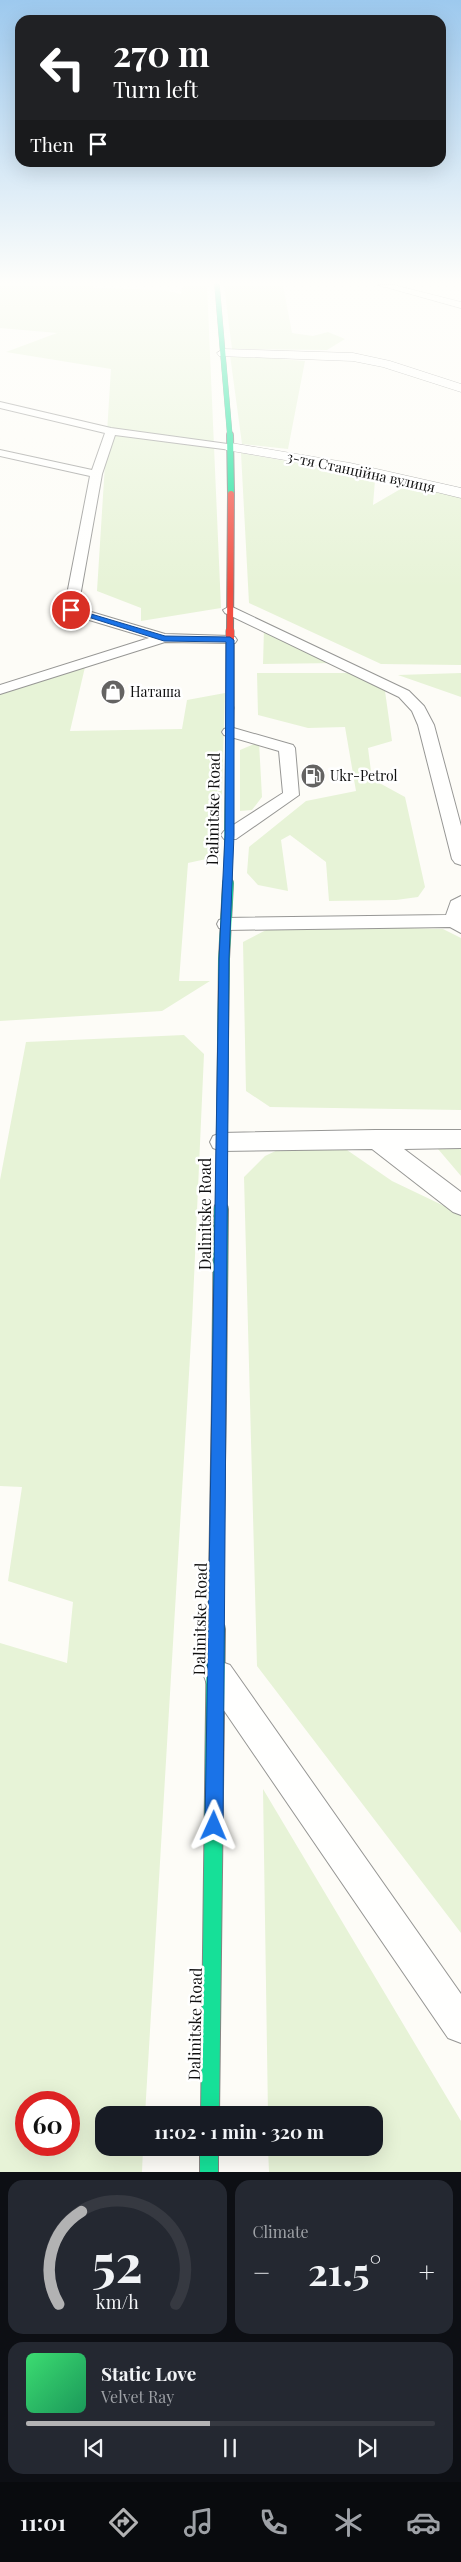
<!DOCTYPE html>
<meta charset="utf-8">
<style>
:root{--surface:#171b24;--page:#242831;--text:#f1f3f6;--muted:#9ea1a6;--line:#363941;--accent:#b2b2b3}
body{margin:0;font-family:"Playfair Display",serif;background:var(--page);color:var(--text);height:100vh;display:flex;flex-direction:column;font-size:19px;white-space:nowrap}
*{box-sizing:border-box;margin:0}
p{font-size:16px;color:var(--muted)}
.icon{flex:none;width:28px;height:28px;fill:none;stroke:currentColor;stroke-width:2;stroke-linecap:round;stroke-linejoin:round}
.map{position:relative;height:2172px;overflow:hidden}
.drawer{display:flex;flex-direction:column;gap:8px;padding:8px;background:#0d0f14;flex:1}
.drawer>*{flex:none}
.guide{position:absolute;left:15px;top:15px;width:431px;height:152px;border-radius:15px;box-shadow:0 5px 20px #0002;background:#202124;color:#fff;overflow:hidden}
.speed{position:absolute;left:15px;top:2091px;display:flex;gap:10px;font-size:25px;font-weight:700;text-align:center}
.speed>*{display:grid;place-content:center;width:65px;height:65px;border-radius:50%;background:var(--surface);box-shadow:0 5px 20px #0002;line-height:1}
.speed .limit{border:8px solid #d22;background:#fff;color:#111}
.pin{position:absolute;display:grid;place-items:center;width:42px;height:42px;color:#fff;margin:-21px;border:2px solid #fff;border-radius:50%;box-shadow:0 1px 5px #0007}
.me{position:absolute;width:55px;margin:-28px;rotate:1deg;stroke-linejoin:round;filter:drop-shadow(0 0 4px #0008)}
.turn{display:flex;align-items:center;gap:18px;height:105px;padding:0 15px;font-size:22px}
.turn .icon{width:65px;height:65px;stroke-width:2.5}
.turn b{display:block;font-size:35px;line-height:42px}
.then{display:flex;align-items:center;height:48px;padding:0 15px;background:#0003;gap:10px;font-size:19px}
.big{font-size:38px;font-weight:700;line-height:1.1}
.drawer .card{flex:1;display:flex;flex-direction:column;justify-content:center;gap:8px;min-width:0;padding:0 18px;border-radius:15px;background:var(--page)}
.drawer .dial{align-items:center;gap:0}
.dial svg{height:130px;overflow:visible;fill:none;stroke:var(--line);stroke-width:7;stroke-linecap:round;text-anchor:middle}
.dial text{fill:var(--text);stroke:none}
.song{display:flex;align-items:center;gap:15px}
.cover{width:60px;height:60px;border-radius:8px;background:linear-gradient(135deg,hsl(140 70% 55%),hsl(150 70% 35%))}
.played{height:5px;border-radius:2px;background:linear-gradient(90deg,var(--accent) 45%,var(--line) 45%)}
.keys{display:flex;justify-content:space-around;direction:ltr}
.heat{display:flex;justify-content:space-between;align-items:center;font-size:28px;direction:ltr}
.drawer .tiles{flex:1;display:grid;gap:8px;grid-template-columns:1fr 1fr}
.card:last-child{grid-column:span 2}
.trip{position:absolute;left:95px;top:2106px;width:288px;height:50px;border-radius:15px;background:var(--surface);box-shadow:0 5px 20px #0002;font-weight:700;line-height:50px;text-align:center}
.tabs{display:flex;height:80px;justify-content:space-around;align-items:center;background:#090b0e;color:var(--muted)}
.tabs .icon{width:35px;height:35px}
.tabs .active{color:var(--accent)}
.tabs b{font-size:22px;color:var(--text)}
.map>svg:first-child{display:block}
.green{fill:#e7f3d7;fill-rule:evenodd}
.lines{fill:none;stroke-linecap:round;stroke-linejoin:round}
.lane-casing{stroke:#979795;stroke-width:2}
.street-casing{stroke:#979795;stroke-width:1}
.fast-far5-casing{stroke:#858482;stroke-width:5.5}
.fast-far4-casing{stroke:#858482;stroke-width:8}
.fast-far3-casing{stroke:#858482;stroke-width:9}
.fast-far2-casing{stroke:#858482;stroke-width:12}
.fast-far1-casing{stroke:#858482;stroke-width:16}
.fast-casing{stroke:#858482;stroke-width:20}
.slow-casing{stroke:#858482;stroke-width:16}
.jam-far1-casing{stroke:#858482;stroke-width:8}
.jam-casing{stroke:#858482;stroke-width:9}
.lane{fill:#fffffe;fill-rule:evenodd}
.street{fill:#fffffe;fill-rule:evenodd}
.fast-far5{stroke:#16e098;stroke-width:5}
.fast-far4{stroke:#16e098;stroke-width:6}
.fast-far3{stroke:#16e098;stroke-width:8}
.fast-far2{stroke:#16e098;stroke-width:11}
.fast-far1{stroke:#16e098;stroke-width:14}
.fast{stroke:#16e098;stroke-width:18}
.slow{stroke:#ffcf43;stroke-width:14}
.jam-far1{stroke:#f24e42;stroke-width:6}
.jam{stroke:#f24e42;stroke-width:8}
.route{fill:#1a73e8;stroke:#114b97}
.labels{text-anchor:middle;stroke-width:5;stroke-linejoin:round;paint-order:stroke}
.far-street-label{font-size:14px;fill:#111;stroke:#fff}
.far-poi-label{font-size:14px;fill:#111;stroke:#fff;text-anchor:start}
.street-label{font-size:16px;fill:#111;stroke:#fff}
</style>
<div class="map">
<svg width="461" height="2172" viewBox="0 0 461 2172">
<rect width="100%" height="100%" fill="#fdfcf7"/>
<path class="green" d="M0 285H92L94 288 165 290 181 294 183 285H207L221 608 141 621V608L97 591 111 369 6 352 57 333 0 328Z
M224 285H283L292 333 313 336 328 332 345 339 327 350 232 349Z
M230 355 305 361 288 449 242 444Z
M241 453 365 475 375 480 373 505 404 487 428 482 461 495V665L381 664 249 603Z
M264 629 337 663 263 664Z
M85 667 70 731 182 729 187 700 225 693 220 856 188 863 179 981H210L162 1011 0 1021V694Z
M257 673H353L385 691 392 741 368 748 372 779 405 797 425 887 418 897 396 900 329 901 326 862 290 835 281 840 288 891 258 885 247 873 249 847 306 801 356 791 345 727 308 728 258 715Z
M461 673V697L398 675Z
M259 742 262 797 252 810 240 811V750Z
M293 925 443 929 461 938V1110L270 1107 246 1091 243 942 268 929Z
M184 1035 204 1054 192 1323 145 2115H104V2148H143L142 2172H0V1643L67 1663 73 1602 8 1581 22 1487 0 1486V1180L26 1042ZM26 2102H69V2145H26Z
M301 1139H331L392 1181 461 1214V1933L257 1666 244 1177 265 1156Z
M438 1149H461V1176Z
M263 1789 461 2121V2172H269L268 2148H374V2115H268Z"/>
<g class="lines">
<defs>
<path id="lane" d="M0 402 111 428 235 445V449L231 450 115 435 102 474 78 608 165 634 230 636 235 637 237 640 235 643 165 642 0 694V685L149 638 66 613 64 610 90 476 0 456V450L92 470 105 433 0 408Z
M230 606 409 691 424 706 434 725 461 826V865L455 863 452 859 418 725 412 711 399 697 225 613 223 610Z
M230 727 293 745 295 748 299 795 236 839H224L221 835 224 831 283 793 279 751 224 735 222 732 224 729Z
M461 896V933L450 927 226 930 219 928 217 924 219 920 226 918 446 915 451 901Z
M375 1130H461V1148L404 1149 461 1192V1215L453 1212 372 1149 221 1151 213 1148 210 1142 213 1136 221 1133Z
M219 1661 230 1665 461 1994V2043L448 2038 208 1687 204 1676 208 1665Z"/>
<path id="street" d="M378 285H394L461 302V308Z
M223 349 353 353 390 361 461 384V392L383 367 353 361 219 356 217 353Z
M231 443 350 463 461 488V498L350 471 226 450 224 447Z"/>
<path id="fast-far5" d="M217 285 230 437"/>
<path id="fast-far4" d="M230 435 231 494"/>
<path id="fast-far3" d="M228 884 230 708"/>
<path id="fast-far2" d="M221 1210 224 959 228 883"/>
<path id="fast-far1" d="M219 1400 221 1209
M215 1630 216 1585"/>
<path id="fast" d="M210 2115 216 1629
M209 2148V2172"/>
<path id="slow" d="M216 1585 219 1400"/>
<path id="jam-far1" d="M230 632 231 494"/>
<path id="jam" d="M230 708V631"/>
</defs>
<use href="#lane" class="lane-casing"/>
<use href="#street" class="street-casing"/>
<use href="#fast-far5" class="fast-far5-casing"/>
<use href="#fast-far4" class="fast-far4-casing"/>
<use href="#fast-far3" class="fast-far3-casing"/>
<use href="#fast-far2" class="fast-far2-casing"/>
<use href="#fast-far1" class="fast-far1-casing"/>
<use href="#fast" class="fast-casing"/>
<use href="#slow" class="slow-casing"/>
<use href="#jam-far1" class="jam-far1-casing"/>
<use href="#jam" class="jam-casing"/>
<use href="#lane" class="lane"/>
<use href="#street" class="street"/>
<use href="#fast-far5" class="fast-far5"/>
<use href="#fast-far4" class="fast-far4"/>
<use href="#fast-far3" class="fast-far3"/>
<use href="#fast-far2" class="fast-far2"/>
<use href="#fast-far1" class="fast-far1"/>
<use href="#fast" class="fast"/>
<use href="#slow" class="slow"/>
<use href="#jam-far1" class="jam-far1"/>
<use href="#jam" class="jam"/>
</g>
<linearGradient id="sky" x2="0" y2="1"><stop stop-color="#9dc9ee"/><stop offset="0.48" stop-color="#fefefb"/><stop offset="1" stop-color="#fefefb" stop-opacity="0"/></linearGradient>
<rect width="461" height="589" fill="url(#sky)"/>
<path class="route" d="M71 608 165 636 230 637 234 640V835L229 959 223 1826 220 1832 214 1835 207 1832 205 1826 219 959 225 835 226 642 164 641 69 611Z"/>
<defs>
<symbol id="shop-disc" viewBox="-11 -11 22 22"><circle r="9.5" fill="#646362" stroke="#fff"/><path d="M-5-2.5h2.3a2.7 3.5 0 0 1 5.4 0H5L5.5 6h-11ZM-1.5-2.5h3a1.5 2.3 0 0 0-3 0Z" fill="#fff"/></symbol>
<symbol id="fuel-disc" viewBox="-11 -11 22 22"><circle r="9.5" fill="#646362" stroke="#fff"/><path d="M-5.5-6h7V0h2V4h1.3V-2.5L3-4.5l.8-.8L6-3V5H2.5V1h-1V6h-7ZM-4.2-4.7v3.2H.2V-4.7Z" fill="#fff"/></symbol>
</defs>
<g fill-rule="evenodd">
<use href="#shop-disc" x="99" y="678" width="28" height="28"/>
<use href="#fuel-disc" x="299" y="762" width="28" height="28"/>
</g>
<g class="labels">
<g class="far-street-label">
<text transform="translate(361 472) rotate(12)" y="5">3-тя Станційна вулиця</text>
</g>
<g class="far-poi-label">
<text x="130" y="697">Наташа</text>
<text x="330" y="781">Ukr-Petrol</text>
</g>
<g class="street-label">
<text transform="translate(213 809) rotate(-89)" y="6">Dalinitske Road</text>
<text transform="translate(205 1214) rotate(-90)" y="6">Dalinitske Road</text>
<text transform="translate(200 1619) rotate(-89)" y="6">Dalinitske Road</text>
<text transform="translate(195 2024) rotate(-89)" y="6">Dalinitske Road</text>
</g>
</g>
</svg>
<div class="speed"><div class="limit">60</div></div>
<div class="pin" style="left:71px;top:610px;background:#d93025"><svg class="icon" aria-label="arrive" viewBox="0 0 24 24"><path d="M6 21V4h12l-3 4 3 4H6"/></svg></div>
<svg class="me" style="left:214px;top:1826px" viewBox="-20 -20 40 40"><path d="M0-17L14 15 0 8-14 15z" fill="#1a73e8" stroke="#fff" stroke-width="4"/></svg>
<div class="trip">11:02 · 1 min · 320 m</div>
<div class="guide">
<div class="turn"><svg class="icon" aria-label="left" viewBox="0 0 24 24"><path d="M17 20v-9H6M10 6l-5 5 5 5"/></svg><div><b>270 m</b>Turn left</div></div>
<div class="then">Then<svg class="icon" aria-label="arrive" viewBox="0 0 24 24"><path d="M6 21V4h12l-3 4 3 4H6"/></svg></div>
</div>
</div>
<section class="drawer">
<div class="tiles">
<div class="card dial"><svg viewBox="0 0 100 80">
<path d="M14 69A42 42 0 1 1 86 69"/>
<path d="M14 69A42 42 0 0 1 28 12" stroke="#b2b2b3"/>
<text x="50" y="56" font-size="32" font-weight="700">52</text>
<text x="50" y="72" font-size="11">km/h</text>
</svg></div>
<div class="card"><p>Climate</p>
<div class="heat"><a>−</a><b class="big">21.5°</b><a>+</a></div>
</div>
<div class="card">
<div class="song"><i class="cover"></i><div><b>Static Love</b><p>Velvet Ray</p></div></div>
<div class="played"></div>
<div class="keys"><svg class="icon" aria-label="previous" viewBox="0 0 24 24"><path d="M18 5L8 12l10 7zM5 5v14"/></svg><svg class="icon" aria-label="pause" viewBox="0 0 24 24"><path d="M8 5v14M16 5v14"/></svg><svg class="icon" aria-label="next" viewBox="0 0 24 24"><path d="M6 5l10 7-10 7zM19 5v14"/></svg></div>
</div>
</div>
</section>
<nav class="tabs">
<b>11:01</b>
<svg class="icon active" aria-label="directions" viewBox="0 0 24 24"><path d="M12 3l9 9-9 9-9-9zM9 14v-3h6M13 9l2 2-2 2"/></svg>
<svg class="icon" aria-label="music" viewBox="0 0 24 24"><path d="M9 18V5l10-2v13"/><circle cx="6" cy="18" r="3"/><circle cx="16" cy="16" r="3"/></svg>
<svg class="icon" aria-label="phone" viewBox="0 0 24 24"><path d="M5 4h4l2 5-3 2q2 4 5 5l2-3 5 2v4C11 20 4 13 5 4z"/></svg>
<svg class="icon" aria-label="climate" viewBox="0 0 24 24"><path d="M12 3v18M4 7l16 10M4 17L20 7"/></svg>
<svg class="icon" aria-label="car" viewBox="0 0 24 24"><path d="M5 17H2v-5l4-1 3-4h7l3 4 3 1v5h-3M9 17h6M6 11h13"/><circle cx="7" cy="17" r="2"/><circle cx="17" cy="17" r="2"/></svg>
</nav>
